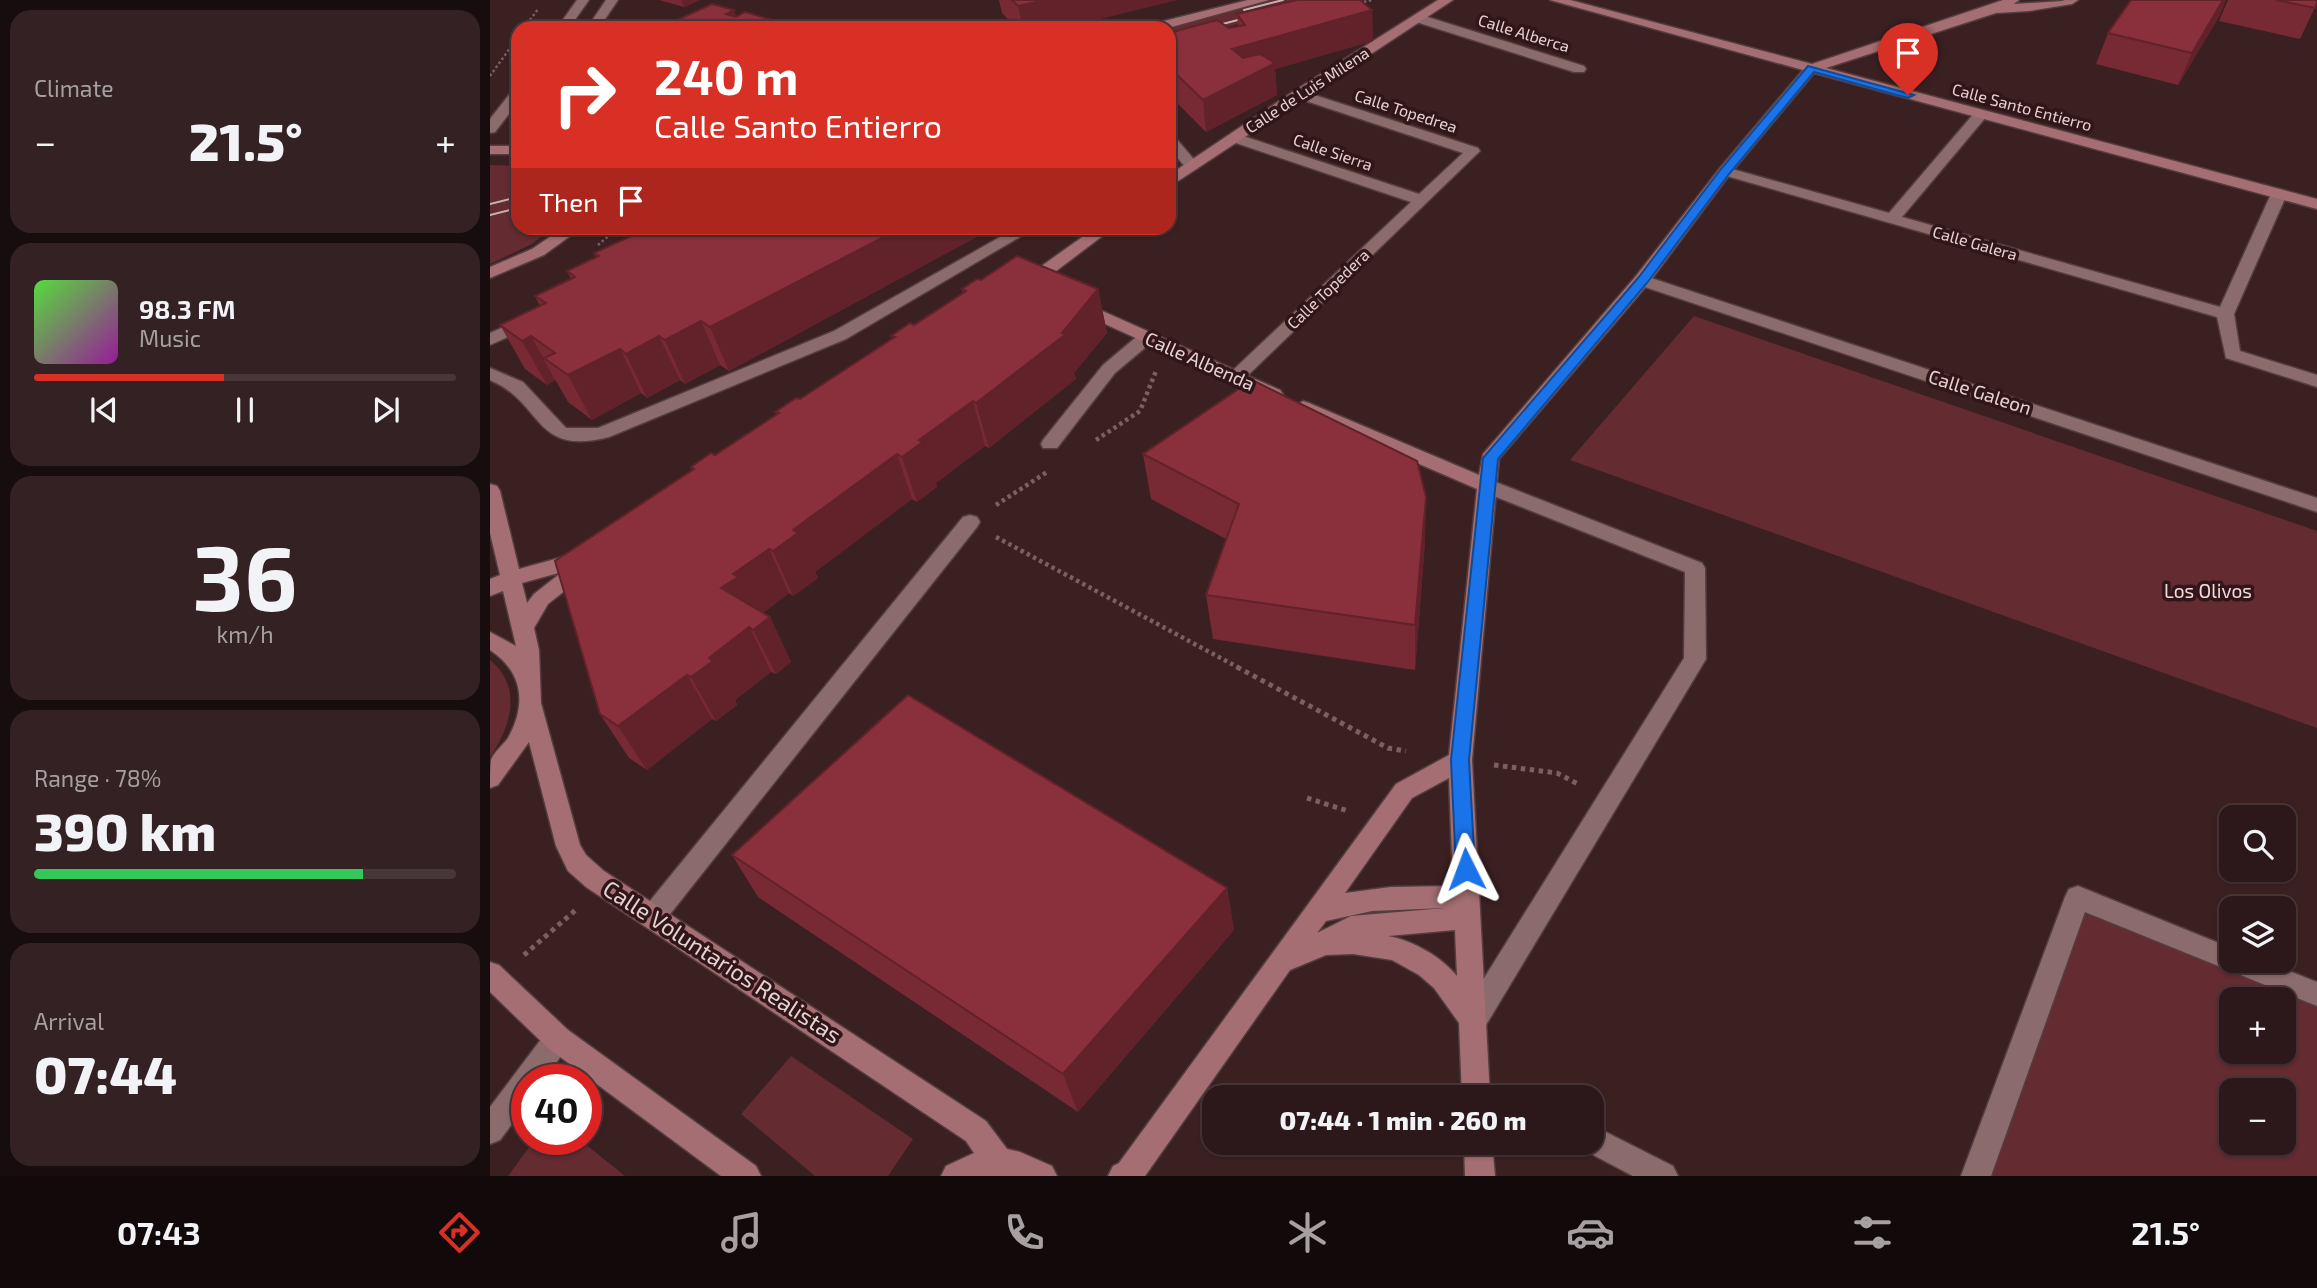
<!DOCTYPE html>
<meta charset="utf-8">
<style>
:root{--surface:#2c181a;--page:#342123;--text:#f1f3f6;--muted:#a6a0a2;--line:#483739;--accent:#d93025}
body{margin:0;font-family:"Exo 2",sans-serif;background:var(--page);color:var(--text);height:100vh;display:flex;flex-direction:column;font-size:26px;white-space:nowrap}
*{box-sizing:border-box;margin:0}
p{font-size:23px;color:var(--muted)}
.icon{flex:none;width:38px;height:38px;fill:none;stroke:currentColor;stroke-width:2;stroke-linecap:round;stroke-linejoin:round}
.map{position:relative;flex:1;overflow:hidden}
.drawer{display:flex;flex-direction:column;gap:10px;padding:10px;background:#180d0e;width:490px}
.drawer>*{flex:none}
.guide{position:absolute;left:21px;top:21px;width:665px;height:214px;border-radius:21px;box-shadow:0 2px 5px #0004,0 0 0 2px var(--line);background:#d93025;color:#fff;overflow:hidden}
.controls{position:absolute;left:1729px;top:805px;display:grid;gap:14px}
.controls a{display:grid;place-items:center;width:77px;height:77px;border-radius:14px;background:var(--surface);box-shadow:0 2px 5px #0004,0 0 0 2px var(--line);font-size:35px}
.speed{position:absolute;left:21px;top:1064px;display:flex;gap:14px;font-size:35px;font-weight:700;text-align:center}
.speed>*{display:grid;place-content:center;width:91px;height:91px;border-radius:50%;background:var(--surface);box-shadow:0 2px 5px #0004,0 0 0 2px var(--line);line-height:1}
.speed .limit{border:10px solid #d22;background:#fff;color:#111}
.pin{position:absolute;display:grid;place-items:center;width:60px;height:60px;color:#fff;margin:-72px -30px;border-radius:50% 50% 50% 0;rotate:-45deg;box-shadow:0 0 7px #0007}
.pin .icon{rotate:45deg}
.me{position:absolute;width:77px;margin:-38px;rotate:357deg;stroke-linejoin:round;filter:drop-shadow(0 0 5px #0008)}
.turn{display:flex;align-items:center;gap:24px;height:147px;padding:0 28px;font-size:32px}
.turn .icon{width:91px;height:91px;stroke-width:2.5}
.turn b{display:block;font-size:49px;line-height:60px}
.then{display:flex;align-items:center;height:66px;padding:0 28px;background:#0003;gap:14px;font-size:26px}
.big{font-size:52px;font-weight:800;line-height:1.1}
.drawer .tile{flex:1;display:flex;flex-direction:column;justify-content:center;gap:10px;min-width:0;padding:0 24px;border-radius:21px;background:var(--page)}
.drawer .dial{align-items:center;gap:0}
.dial b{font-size:91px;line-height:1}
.song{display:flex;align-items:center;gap:21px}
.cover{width:84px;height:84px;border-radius:10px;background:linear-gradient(135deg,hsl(110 70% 55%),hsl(300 70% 35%))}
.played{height:7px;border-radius:4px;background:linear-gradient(90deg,var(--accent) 45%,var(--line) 45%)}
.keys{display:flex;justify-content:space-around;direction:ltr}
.heat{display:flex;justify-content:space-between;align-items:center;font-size:38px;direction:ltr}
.charge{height:10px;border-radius:5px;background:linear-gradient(90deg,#34c759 78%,var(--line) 0)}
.trip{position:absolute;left:712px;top:1085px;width:402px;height:70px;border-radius:21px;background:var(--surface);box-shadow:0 2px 5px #0004,0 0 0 2px var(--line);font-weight:800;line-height:70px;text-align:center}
.menu{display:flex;height:112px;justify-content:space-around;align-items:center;background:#120a0a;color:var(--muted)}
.menu .icon{width:49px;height:49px}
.menu .selected{color:var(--accent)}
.menu b{font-size:32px;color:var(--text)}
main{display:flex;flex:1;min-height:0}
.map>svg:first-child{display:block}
.green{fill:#642b31;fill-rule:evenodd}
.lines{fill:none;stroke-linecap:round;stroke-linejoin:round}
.lane-casing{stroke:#543d3f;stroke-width:3}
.street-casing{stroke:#543d3f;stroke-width:3}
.secondary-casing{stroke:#543d3f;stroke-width:3}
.path-far2{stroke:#796162;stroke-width:2.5;stroke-dasharray:2.5 2.5;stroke-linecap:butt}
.path-far1{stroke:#796162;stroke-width:4.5;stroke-dasharray:3.5 3.5;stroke-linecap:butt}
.path{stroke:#796162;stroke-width:5;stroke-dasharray:4.5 4.5;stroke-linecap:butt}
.lane{fill:#8c6b6d;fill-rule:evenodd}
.street{fill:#8c6b6d;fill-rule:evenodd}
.secondary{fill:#a56e72;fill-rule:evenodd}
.tram{stroke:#c6b2b3;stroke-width:2}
.wall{fill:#772934}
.shaded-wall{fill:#61222a}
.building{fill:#8a303c;stroke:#61222a;stroke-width:2}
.route{fill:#1a73e8;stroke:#114b97;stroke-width:2}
.labels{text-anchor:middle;stroke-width:7;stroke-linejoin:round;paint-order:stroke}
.far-street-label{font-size:16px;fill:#e5d2d3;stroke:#311619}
.street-label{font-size:19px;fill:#e5d2d3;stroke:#311619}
.park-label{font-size:19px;fill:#f5dadb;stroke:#311619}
.near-street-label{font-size:23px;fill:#e5d2d3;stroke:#311619}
</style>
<main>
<section class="drawer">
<div class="tile"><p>Climate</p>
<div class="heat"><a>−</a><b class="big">21.5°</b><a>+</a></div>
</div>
<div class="tile">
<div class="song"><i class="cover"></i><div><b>98.3 FM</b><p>Music</p></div></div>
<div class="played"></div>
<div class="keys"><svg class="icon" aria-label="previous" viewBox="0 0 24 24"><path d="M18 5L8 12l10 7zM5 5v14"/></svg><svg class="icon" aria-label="pause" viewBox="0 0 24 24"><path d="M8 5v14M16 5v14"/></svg><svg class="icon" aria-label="next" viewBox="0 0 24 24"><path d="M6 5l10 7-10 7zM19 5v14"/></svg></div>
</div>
<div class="tile dial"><b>36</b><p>km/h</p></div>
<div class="tile"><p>Range · 78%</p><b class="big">390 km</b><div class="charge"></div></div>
<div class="tile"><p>Arrival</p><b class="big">07:44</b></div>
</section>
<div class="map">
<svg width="1827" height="1176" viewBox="0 0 1827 1176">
<rect width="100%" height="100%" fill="#3b2022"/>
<path class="green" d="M782 0H840L679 42V28H673Z
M0 165 28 166V228H62L42 244 0 264Z
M1204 316 1827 531V728L1080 460Z
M0 660C33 687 21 727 0 757Z
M1588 897 1827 994V1176H1486ZM1741 999H1794V1052H1741ZM1741 1090H1794V1143H1741Z
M301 1056 423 1139 398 1176H325L251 1114Z
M45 1139H89L135 1176H18Z"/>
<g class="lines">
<defs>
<path id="lane" d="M679 135 684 136 707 163 709 166 707 169H697L679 148Z
M657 332 663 333 666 337 663 341 625 373 567 448H553L551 444 553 440 613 365 651 333Z
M998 479 1212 563 1215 568 1216 659 993 1030 983 1034 973 1030 969 1021 973 1012 1194 658 1195 572 991 491 988 486 991 481Z
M480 515 487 517 490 522 487 527 173 923 164 926 155 923 151 915 155 907 473 517Z
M68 1026 78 1030 82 1039 55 1080H37V1104L10 1140 0 1144V1107L58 1030Z"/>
<path id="street" d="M87 0H99L79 28H67Z
M116 0H128L109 28H97Z
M1572 0H1587L1581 4Z
M928 14 1094 66 1096 69 1094 72H1084L923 21 922 18Z
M28 89V102L5 132 0 133V119L23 90Z
M809 90 988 148 990 151 752 381H740L737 377 740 373 921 202 740 141 738 138 740 135H750L929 194 973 153 804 97V91Z
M1491 110 1498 114 1496 117 1412 217 1730 307 1781 194 1789 189 1794 191 1797 194 1744 314 1750 351 1827 375V387L1736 358 1727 317 1230 174 1228 171 1235 167 1399 213 1486 111Z
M526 228H545L356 339 119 437C43 457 54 403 0 380V368L33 382 76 428H108L344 331Z
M1152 275 1827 498V512L1146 284 1144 280Z
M39 316 48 321 45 325 0 345V333Z
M1588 886 1741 948V961H1774L1827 982V1006L1595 912 1501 1176H1471L1575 897 1579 889Z
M1102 1125 1183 1166 1188 1176H1143L1092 1149 1089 1143H1102Z"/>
<path id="secondary" d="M758 0H779L678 28H657L658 25Z
M948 0H963L679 187V175L804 91Z
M1060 0H1080L1322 64 1513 0H1529L1524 4 1588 0 1582 4 1539 11 1506 13 1336 68 1827 199V209L1324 73 1240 174 1158 284 1009 459 982 760 1000 1097H972L969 1023 944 988 929 975 902 960 863 954 836 955 800 970 655 1176H618L623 1166 629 1163 906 784 959 755 987 489 807 411 804 407 813 401 819 403 989 475 993 454 1146 276 1230 168 1313 70ZM959 778 963 886 901 887 855 893 922 798ZM955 908 861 916 827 933 836 921 882 911ZM965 930 967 976C950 956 924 941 898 936Z
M0 146H28V154H0Z
M73 228H91L54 255 0 278V267L42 249Z
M605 228H623L541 290H529L527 286 529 282Z
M590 301 790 390 793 394 784 400 778 398 584 310 582 306Z
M0 484 7 486 10 491 29 569 94 551 101 553 104 558 101 570 58 604 44 628 49 650 51 703 90 845 96 855 114 871 496 1121 517 1149 530 1152 562 1166 567 1176H451L456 1166 484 1153 476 1141 96 887 78 871 66 846 39 742 8 785 0 788C0 780 0 767 1 760 4 752 13 745 18 738 37 704 33 672 0 650V632L26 646 13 591 0 596V579L10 575 0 533ZM72 572 44 594 37 603 32 583Z
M0 962 9 965 78 1030 266 1166 271 1176H231L58 1048 0 992Z
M974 1143H1002L1005 1176H975Z"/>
</defs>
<use href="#lane" class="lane-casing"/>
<use href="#street" class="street-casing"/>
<use href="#secondary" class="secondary-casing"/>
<path class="path-far2" d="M869 3 882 0
M34 28 48 9
M0 76 28 37
M108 245 128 228"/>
<path class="path-far1" d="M606 440 650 411 666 371
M506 505 557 472
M506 537 751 669"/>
<path class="path" d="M747 667 898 748 916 751
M1004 765 1067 773 1090 785
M817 798 858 811
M34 955 88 908"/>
<use href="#lane" class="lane"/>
<use href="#street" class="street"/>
<use href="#secondary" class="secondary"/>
<path class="tram" d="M754 10 793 0
M679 38 767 15
M0 204 28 197
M0 215 28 208"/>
</g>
<path class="wall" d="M169 0H210L194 7Z
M509 0H687L572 28H526L512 13Z
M1738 0H1827V3L1810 39 1729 21Z
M882 10 883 41 785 69 787 95 716 132 679 95V33L739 28 748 26 747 14Z
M1730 15 1688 85 1606 64 1618 33Z
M503 228 239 371 230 365 195 384 190 380 157 398 151 393 102 420 78 402 66 381 65 380 57 385 35 369 10 325 50 306 45 296 81 279 77 271 106 258 104 253Z
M491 280 608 289 617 333 584 373 586 379 499 448 495 446 446 483 447 487 427 502 422 499 325 572 328 578 303 596 299 593 273 613 280 617 301 662 286 674 281 672 245 700 247 705 226 721 222 719 157 770 139 758 110 714 202 470 201 467 225 455 287 415 285 412 310 399 402 338 401 336 424 325 473 293 472 289Z
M653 454 935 542 925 670 723 639 716 595 736 539 661 499Z
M242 855 737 888 744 930 588 1112 268 897Z"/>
<path class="shaded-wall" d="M191 0H210L194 7Z
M555 0H687L572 28H533L528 6Z
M1733 0H1736L1730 15 1688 85 1702 53Z
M244 10 250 28 236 14Z
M882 10 883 41 785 69 787 95 716 132 713 100 742 49Z
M279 19 282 28H262Z
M411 228H503L239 371 220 327Z
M608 289 617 333 584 373 586 379 499 448 486 403 572 333Z
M211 321 230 365 195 384 175 340Z
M41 336 65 380 57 385 32 341Z
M169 336 190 380 157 398 136 354Z
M130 349 151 393 102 420 78 375Z
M483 401 495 446 446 483 447 487 427 502 412 457 429 440Z
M407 454 422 499 325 572 328 578 303 596 283 551 303 530Z
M936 497 935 542 925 670V625Z
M279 549 299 593 267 617 270 621 260 628 281 672 245 700 247 705 226 721 201 677 219 658 231 588 243 574Z
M280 617 301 662 286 674 263 630Z
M197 675 222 719 157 770 128 726Z
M737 888 744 930 588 1112 573 1074Z"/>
<path class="building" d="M522 0H555L528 6Z
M807 0H870L882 10 742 49 753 58 770 54 785 63 713 100 679 67V33L727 20 739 28 755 25 747 14Z
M1641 0H1733L1702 53 1618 33Z
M1786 0H1827V3L1825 8Z
M222 4 244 10 236 14 246 17 255 12 279 19 262 28H170Z
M159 228H411L220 327 211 321 175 340 169 336 136 354 130 349 78 375 54 358 65 353 41 336 32 341 10 325 56 303 45 296 85 277 77 271 109 256 104 253Z
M527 256 608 289 572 333 576 334 486 403 483 401 429 440 433 442 412 457 407 454 303 530 308 533 283 551 279 549 243 574 248 577 231 588 280 617 263 630 259 627 219 658 223 661 201 677 197 675 128 726 110 714 65 561 204 469 201 467 221 453 225 455 289 413 285 412 306 398 310 399 405 337 401 336 420 323 424 325 476 291 472 289 487 279 491 280Z
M762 380 927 461 936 497 925 625 716 595 749 504 653 454Z
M418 695 737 888 573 1074 242 855Z"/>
<path class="route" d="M1318 66 1424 95 1418 98 1324 72 1239 174 1157 283 1008 459 979 760 985 869 983 875 976 878 969 875 966 869 961 760 993 458 1148 278 1231 169Z"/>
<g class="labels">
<g class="far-street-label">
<text transform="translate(1034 33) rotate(17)" y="6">Calle Alberca</text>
<text transform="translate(817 90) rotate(-33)" y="6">Calle de Luis Milena</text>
<text transform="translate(1532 107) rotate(15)" y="6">Calle Santo Entierro</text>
<text transform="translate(916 111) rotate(18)" y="6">Calle Topedrea</text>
<text transform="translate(843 152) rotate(19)" y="6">Calle Sierra</text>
<text transform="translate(1485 243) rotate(16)" y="6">Calle Galera</text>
<text transform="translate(838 289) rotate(-44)" y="6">Calle Topedera</text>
</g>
<g class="street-label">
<text transform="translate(710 361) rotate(24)" y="7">Calle Albenda</text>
<text transform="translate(1490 392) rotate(18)" y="7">Calle Galeon</text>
</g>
<g class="park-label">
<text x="1718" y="598">Los Olivos</text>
</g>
<g class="near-street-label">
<text transform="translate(232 962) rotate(33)" y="8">Calle Voluntarios Realistas</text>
</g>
</g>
</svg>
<div class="controls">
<a><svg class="icon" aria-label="search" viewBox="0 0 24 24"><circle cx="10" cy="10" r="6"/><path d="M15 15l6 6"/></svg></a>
<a><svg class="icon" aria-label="layers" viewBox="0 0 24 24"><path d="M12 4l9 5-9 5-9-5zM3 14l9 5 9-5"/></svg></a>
<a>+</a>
<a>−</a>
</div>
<div class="speed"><div class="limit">40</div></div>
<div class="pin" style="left:1418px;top:95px;background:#d93025"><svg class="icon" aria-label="arrive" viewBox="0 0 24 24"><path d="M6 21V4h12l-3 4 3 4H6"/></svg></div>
<svg class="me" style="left:976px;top:869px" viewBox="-20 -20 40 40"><path d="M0-17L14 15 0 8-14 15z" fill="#1a73e8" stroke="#fff" stroke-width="4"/></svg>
<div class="trip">07:44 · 1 min · 260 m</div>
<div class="guide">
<div class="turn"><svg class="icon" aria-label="right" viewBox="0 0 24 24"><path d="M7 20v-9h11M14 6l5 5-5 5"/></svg><div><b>240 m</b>Calle Santo Entierro</div></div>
<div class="then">Then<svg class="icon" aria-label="arrive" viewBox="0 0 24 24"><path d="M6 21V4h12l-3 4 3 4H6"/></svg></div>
</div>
</div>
</main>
<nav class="menu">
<b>07:43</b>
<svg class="icon selected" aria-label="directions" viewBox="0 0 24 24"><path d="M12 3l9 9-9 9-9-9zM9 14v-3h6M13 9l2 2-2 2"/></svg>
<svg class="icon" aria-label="music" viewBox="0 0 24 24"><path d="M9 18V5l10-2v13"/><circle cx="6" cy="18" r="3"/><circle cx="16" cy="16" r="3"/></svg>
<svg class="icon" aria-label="phone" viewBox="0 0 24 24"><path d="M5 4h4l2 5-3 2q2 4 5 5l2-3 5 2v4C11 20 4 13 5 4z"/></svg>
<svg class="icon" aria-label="climate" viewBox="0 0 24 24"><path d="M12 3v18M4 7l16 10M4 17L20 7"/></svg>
<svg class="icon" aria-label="car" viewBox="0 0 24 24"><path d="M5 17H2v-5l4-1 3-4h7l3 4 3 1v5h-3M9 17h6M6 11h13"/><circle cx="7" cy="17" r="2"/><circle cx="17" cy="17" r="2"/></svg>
<svg class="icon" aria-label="filters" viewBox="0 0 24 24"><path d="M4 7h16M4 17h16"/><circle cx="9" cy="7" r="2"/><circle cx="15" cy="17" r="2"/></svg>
<b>21.5°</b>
</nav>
